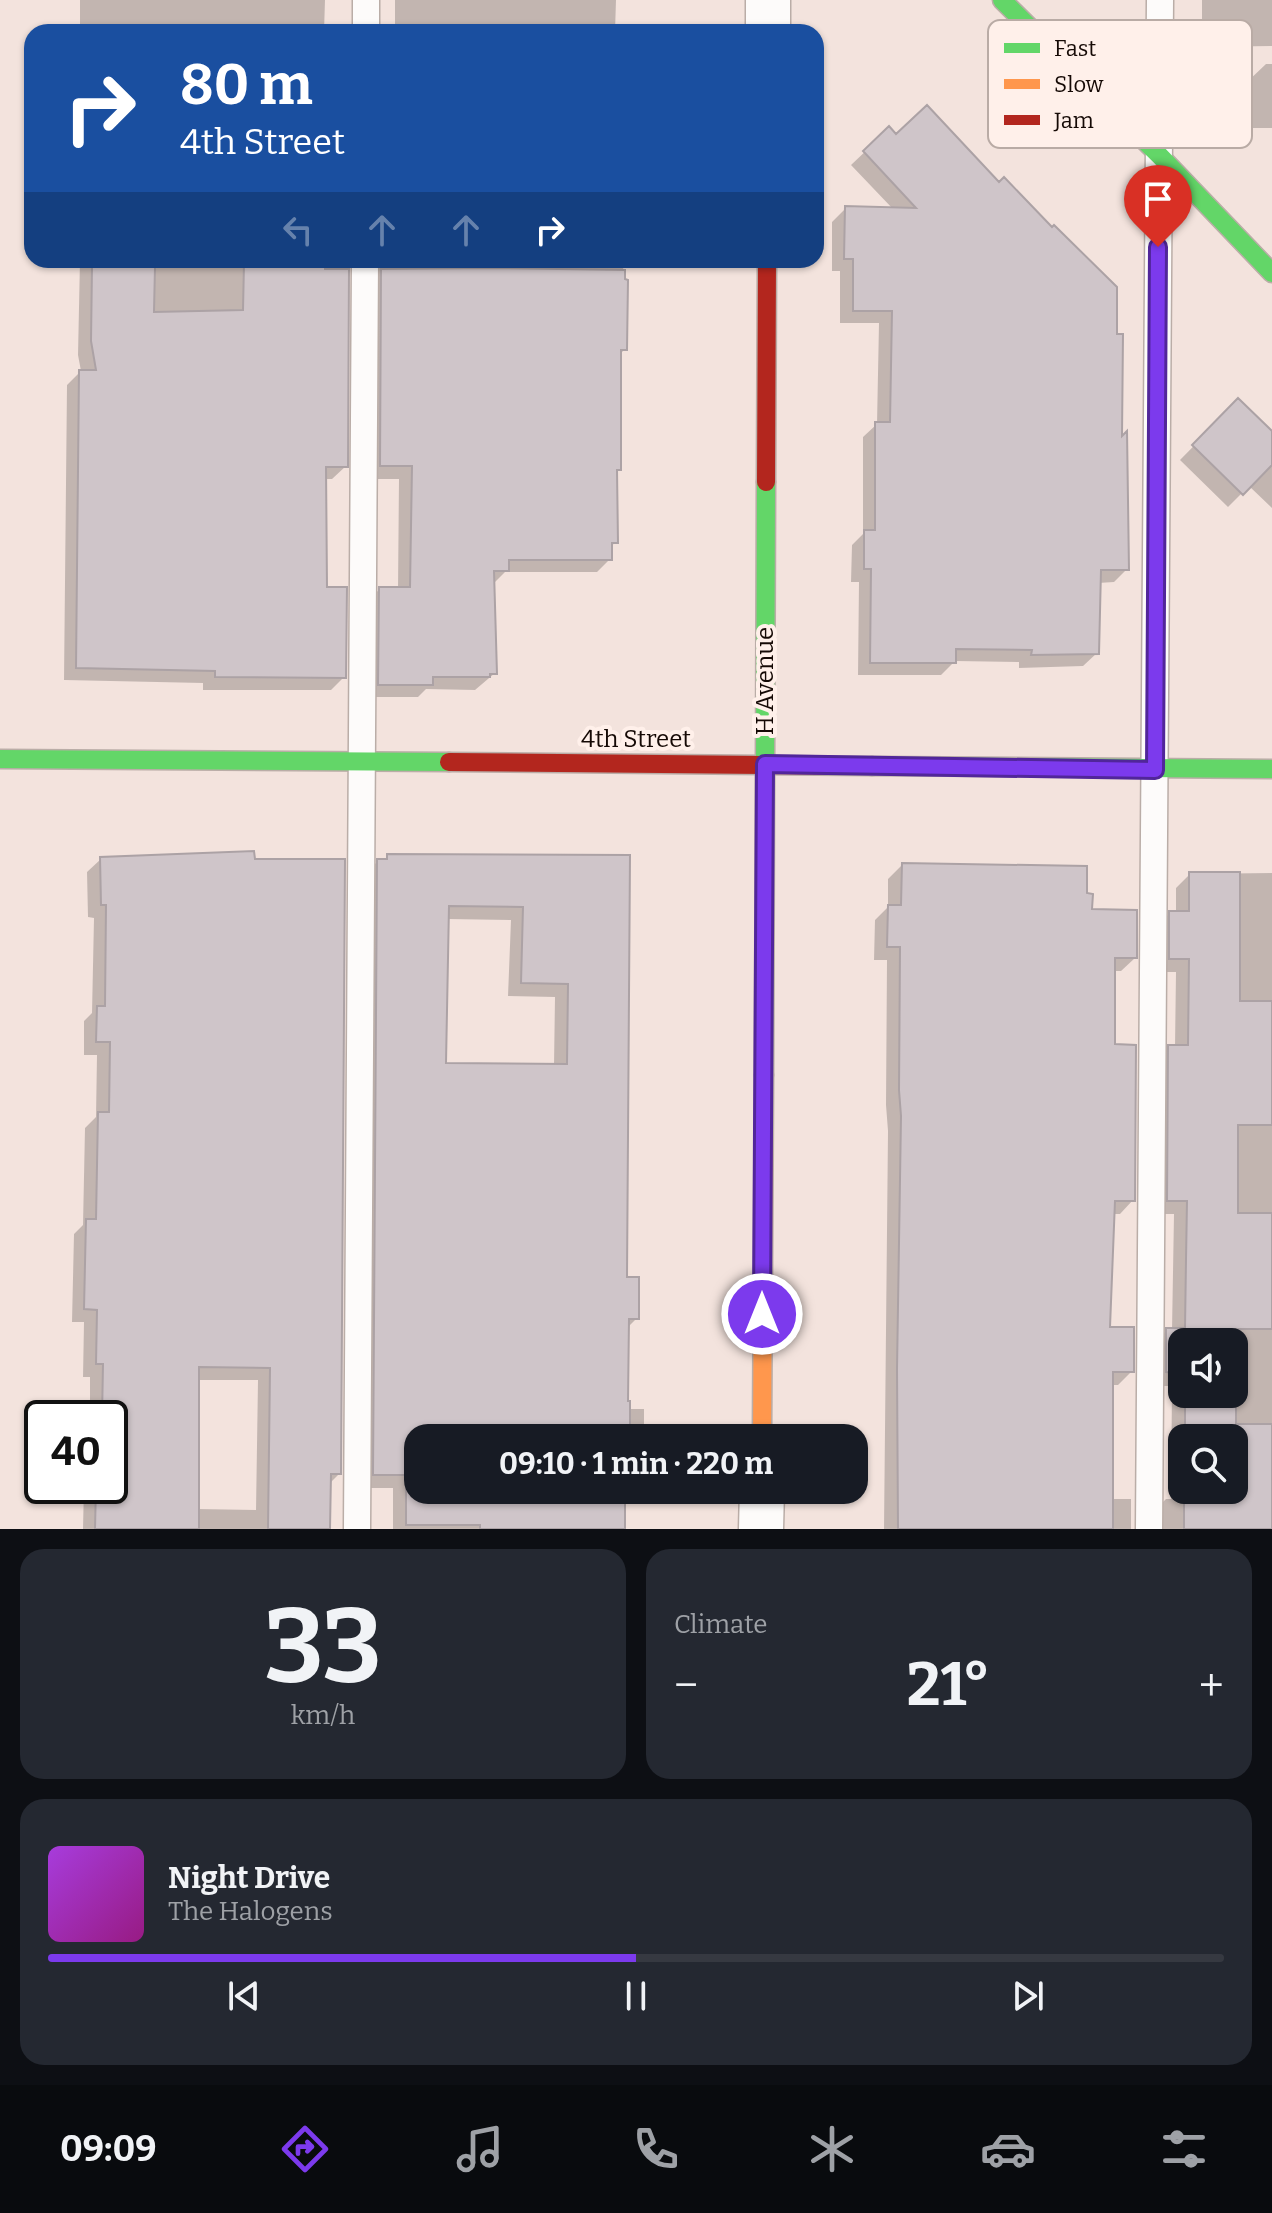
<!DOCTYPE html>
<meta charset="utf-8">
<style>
:root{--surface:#171b24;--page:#242831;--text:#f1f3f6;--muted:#9ea1a6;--line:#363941;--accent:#7c3aed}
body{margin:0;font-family:Bitter,serif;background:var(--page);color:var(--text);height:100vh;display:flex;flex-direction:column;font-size:30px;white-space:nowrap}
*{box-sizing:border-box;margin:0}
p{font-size:26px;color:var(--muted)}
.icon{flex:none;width:44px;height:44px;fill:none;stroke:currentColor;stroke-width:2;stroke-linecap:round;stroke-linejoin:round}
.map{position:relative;height:1529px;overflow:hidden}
.panel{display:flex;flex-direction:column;gap:20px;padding:20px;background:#0d0f14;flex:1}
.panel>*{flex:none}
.top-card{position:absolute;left:24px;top:24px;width:800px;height:244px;border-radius:24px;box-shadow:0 2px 6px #0004;background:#1a4fa0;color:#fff;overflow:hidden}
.tools{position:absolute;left:1168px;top:1328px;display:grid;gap:16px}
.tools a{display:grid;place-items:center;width:80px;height:80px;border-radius:16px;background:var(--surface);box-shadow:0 2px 6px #0004;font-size:40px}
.speed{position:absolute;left:24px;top:1400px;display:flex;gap:16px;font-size:40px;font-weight:700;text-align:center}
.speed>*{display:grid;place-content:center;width:104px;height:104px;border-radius:50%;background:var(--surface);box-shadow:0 2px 6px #0004;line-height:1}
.speed .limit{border:4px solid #111;border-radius:12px;background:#fff;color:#111}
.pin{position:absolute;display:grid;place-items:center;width:68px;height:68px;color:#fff;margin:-82px -34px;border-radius:50% 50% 50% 0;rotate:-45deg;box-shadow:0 0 8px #0007}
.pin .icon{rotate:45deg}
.me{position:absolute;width:88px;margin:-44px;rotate:0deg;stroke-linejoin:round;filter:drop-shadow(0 0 6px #0008)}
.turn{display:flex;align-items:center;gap:28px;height:168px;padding:0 24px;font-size:36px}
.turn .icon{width:104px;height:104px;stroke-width:2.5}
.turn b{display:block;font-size:56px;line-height:68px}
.lanes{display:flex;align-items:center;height:76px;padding:0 24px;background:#0003;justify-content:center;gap:40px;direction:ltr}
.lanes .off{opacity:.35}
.big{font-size:60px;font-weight:700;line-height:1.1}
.panel .card{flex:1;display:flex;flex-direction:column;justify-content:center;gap:12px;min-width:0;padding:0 28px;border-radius:24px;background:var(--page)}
.panel .dial{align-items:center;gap:0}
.dial b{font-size:104px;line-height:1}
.song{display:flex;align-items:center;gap:24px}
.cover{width:96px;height:96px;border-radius:12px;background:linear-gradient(135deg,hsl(280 70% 55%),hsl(310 70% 35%))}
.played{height:8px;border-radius:4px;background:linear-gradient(90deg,var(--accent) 50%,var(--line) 50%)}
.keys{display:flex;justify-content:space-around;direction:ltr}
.heat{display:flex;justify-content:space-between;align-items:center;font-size:44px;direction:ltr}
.panel .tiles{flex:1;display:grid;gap:20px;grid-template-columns:1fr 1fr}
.card:last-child{grid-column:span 2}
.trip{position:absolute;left:404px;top:1424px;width:464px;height:80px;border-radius:24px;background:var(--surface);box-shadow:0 2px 6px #0004;font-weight:700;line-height:80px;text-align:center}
.dock{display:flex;height:128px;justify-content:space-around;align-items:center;background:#090b0e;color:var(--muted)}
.dock .icon{width:56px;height:56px}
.dock .on{color:var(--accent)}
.dock b{font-size:36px;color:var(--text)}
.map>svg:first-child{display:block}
.shadow{fill:#0003;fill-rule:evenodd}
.building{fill:#cfc5c9;stroke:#aca2a5;stroke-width:2;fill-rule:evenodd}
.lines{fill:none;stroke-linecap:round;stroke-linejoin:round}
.lane-casing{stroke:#baada7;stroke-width:29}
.street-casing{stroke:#baada7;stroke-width:47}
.fast-casing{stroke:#baada7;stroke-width:21}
.slow-casing{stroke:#baada7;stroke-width:21}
.jam-casing{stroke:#baada7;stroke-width:21}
.lane{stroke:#fdfbfa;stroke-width:26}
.street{stroke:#fdfbfa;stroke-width:44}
.fast{stroke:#63d668;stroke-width:18}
.slow{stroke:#ff974d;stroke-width:18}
.jam{stroke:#b3261e;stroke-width:18}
.route-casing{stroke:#51269a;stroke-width:20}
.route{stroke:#7c3aed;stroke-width:14}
.labels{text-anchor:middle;stroke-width:8;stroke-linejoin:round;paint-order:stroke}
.street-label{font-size:24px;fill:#150905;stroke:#fff0ea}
.key{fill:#fff0ea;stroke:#b9aba5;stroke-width:2}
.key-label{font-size:22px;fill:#150905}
</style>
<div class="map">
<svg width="1272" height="1529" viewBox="0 0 1272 1529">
<rect width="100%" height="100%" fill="#f3e3dd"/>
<path class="shadow" d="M80 0H325L324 32H80Z
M395 0H616L615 32H395Z
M1202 0H1272V46L1202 47Z
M1266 64H1272V128H1246V83Z
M889 129 1120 441 1127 569 1114 582 1098 583 1097 653 1083 666 1019 668V662L955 661 941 675H858L859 582H851L852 545 863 534V437L877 424 879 323H840V271H832V222L846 208 893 209 851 165Z
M80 260H347L346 466 332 479H324L325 589 344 677 331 690H203V683L64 680 67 385 81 371 78 355Z
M358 260H623L625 349 619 355V469L615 473 616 542 610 547V559L597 572H505L493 584 495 673 475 690 426 689 418 697H366V602L380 589H398L399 479H367Z
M1238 401 1272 434V508L1249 486 1228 507 1180 460Z
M388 856 628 857 625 1279 637 1318 627 1328 626 1403 628 1409H644V1438H418V1490H623V1529H393V1488H360L364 875 378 861H383ZM447 919 511 920 508 996 555 997 554 1066 444 1065Z
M101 859 339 1474 329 1484 328 1529H83L84 1486H110V1418H90V1377H83L84 1322H72L74 1234 83 1225 85 1128 96 1117 97 1055H84V1021L92 1013 94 918 88 917 87 872ZM197 1380H258L256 1510 197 1509Z
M902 865 1085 895 1090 911 1135 958 1121 971H1113V1046L1133 1200 1120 1214H1112L1108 1329 1132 1371 1118 1385H1111V1499H1131V1529H884L888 1131 886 1105 887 960H874L875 920 888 907V879Z
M1272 873V1529H1152V1513L1166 1499H1171L1172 1386H1153V1344L1167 1330H1172L1174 1214H1154L1155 1061 1169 1047H1175L1176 972H1156V927L1170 913H1176V888L1190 874ZM1182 1342H1234V1394H1182ZM1182 1438H1234V1490H1182Z"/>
<path class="building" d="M927 105 999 182 1004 177 1052 227 1054 225 1117 287V334H1123L1122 436 1127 431 1129 570H1101L1099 654 1031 655 1032 650 956 649V663H870L871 569H864V530H875V422H890L892 311H853V259H844L845 206 916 208 863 151 889 126 896 134Z
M244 263H325V269H349L348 467H326L327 587H347L346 678 215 677V671L76 668 79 370H96L91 341 92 266 155 267 154 312 243 310Z
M492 268 625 270V279L628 280 627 350H621V470H617L618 543H612V560H509V571H494L497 674H490V677H433V685H378L379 587H410L412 466H380L381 269Z
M1238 398 1272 431V465L1243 495 1192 445Z
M254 851 255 859H345L341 1474H331L330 1529H268L270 1368 199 1367V1529H95L96 1486H110V1418H102L103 1364H96L97 1310 84 1309 86 1219H96L98 1112H109L110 1042H96L97 1006H105L106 905H101L100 857Z
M387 854 630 855 627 1277H639V1319H629L628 1401H630V1438H418V1490H625V1529H480V1525H406V1475H373L377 859H387ZM449 906 523 907 521 983 568 984 567 1064 446 1063Z
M902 863 1087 866V893L1093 894 1092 909 1137 910V958H1115V1044L1136 1045 1135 1201H1115L1110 1327H1134V1372H1113V1529H898L897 1369 901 1116 899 1090 900 947H887L888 905H901Z
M1189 872H1240V1001H1272V1125H1238V1213H1272V1329H1236V1424H1272V1529H1184V1490H1234V1438H1185V1394H1234V1342H1182V1373L1166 1372V1328H1185L1186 1260 1187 1201H1167L1168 1045H1188L1189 959H1169V911H1189Z"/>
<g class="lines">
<defs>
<path id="lane" d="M366 32V0
M357 1529 365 260
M1149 1529 1160 0"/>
<path id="street" d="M768 32V0
M761 1529 762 1490"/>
<path id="fast" d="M1002 0 1159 155 1272 273
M0 759 449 762
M872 766 1272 769
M764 1075 766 482"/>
<path id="slow" d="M762 1438 764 1075"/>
<path id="jam" d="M766 482 767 260
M449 762 872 766"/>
</defs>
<use href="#lane" class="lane-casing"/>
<use href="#street" class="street-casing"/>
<use href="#fast" class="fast-casing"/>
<use href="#slow" class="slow-casing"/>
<use href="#jam" class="jam-casing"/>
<use href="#lane" class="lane"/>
<use href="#street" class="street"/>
<use href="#fast" class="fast"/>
<use href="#slow" class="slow"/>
<use href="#jam" class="jam"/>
</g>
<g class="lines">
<defs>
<path id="route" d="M762 1314 765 764 1155 770 1158 247"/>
</defs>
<use href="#route" class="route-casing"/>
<use href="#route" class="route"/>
</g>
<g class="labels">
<g class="street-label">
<text transform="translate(765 681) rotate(-90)" y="8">H Avenue</text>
<text x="636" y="747">4th Street</text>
</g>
</g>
<rect x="988" y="20" width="264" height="128" rx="12" class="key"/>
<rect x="1004" y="43" width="36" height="10" fill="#63d668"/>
<rect x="1004" y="79" width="36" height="10" fill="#ff974d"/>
<rect x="1004" y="115" width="36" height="10" fill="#b3261e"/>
<g class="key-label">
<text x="1054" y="56">Fast</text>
<text x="1054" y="92">Slow</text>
<text x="1054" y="128">Jam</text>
</g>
</svg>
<div class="tools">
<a><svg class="icon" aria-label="sound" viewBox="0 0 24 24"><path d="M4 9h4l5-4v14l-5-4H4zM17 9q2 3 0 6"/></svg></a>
<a><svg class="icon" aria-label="search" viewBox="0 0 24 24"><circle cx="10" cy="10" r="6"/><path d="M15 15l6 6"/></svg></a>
</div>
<div class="speed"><div class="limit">40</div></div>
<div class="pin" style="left:1158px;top:247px;background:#d93025"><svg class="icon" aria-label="arrive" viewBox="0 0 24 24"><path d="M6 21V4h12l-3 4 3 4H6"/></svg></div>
<svg class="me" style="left:762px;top:1314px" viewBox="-20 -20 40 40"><circle r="17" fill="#7c3aed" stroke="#fff" stroke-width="3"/><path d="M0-11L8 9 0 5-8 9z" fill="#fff"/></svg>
<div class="trip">09:10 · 1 min · 220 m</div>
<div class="top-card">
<div class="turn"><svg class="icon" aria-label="right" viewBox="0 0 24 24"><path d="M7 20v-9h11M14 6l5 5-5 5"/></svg><div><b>80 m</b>4th Street</div></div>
<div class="lanes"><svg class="icon off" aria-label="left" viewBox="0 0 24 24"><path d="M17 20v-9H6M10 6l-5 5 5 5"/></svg><svg class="icon off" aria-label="ahead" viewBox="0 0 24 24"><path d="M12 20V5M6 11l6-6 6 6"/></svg><svg class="icon off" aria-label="ahead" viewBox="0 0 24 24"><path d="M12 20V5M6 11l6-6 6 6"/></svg><svg class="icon" aria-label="right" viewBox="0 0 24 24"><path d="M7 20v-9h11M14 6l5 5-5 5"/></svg></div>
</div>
</div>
<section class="panel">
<div class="tiles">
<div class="card dial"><b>33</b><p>km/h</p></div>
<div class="card"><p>Climate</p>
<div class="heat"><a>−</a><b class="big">21°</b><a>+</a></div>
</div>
<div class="card">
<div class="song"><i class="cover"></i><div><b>Night Drive</b><p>The Halogens</p></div></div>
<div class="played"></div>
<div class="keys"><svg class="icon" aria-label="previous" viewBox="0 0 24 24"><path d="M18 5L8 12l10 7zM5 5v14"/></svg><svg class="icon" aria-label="pause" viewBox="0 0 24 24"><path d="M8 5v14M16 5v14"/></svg><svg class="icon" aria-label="next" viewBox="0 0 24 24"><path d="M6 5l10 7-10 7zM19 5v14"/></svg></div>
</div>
</div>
</section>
<nav class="dock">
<b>09:09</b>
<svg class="icon on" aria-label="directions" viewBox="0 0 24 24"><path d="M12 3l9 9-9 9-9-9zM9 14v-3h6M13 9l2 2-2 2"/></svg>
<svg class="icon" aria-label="music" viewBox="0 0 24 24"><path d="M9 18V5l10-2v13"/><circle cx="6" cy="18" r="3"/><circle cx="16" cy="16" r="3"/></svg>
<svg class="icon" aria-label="phone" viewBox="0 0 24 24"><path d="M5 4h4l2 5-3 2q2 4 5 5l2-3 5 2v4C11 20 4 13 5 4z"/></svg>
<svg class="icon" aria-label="climate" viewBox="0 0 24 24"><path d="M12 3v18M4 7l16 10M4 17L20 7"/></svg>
<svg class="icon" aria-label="car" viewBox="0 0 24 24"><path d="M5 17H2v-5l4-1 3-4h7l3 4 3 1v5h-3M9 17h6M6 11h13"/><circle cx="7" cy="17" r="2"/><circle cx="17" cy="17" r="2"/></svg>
<svg class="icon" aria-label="filters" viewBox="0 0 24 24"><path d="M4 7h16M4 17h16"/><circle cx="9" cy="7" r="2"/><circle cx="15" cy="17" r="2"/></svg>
</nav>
